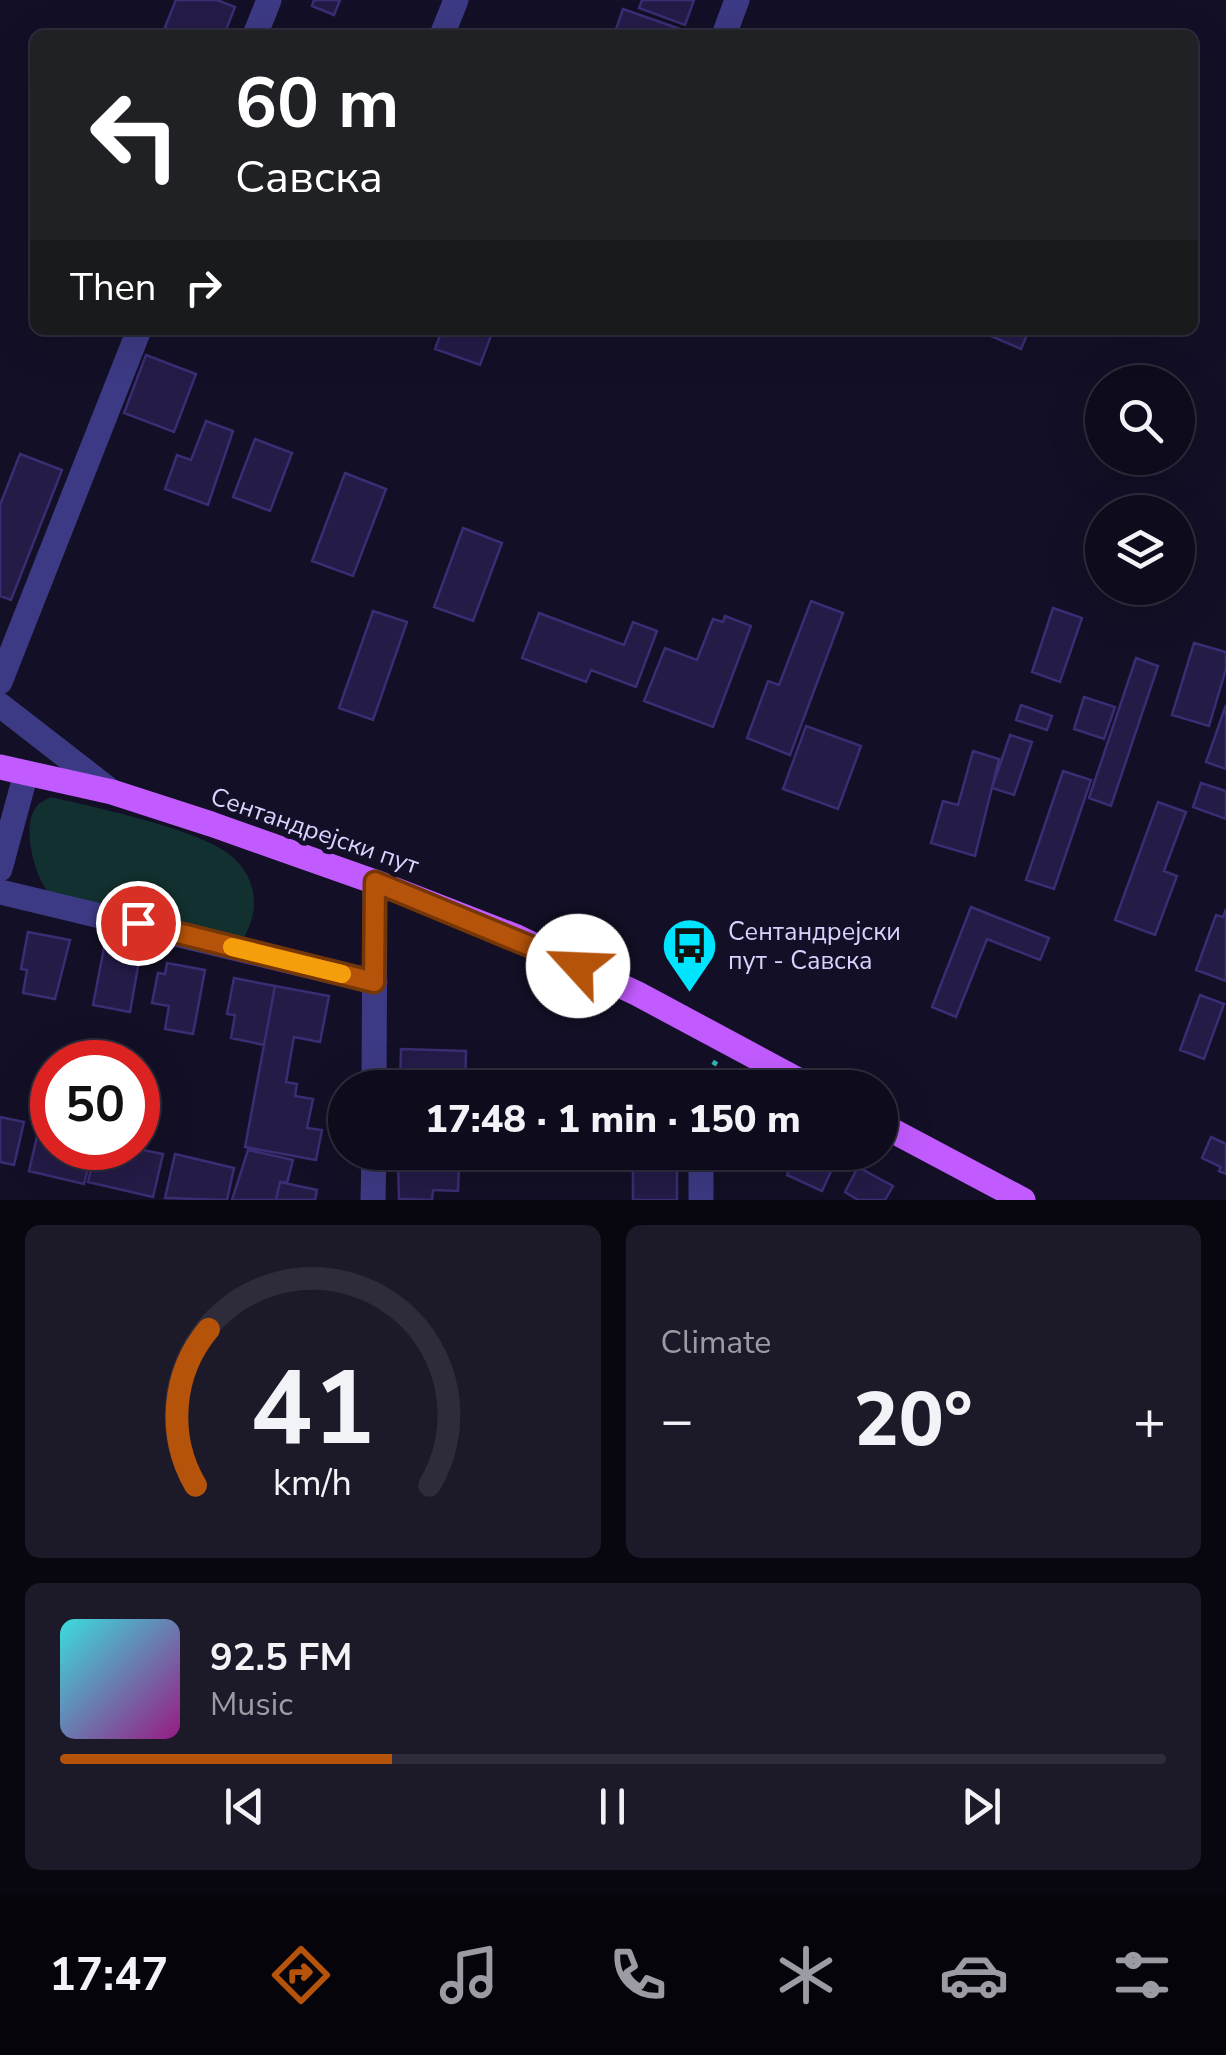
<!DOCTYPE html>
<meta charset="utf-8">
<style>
:root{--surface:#0e0b1c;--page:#1c1929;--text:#f1f3f6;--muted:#9b9ba3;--line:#2e2b3b;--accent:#b45309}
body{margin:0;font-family:"Nunito Sans",sans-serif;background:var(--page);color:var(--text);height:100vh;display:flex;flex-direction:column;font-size:38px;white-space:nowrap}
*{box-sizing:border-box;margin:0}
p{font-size:32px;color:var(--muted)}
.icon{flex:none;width:55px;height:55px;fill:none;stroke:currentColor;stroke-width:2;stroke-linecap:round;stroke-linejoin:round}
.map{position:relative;height:1200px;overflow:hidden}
.drawer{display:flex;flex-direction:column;gap:25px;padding:25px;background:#08060f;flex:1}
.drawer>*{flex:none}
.guide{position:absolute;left:30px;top:30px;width:1168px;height:305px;border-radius:15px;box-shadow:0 10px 40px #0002,0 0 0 2px var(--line);background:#202124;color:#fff;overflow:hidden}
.fabs{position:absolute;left:1085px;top:365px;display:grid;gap:20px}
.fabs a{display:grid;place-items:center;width:110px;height:110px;border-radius:50%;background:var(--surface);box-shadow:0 10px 40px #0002,0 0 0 2px var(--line);font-size:50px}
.speed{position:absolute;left:30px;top:1040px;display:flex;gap:20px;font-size:50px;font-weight:700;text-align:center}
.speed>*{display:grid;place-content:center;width:130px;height:130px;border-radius:50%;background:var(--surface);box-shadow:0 10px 40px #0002,0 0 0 2px var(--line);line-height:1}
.speed .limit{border:15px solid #d22;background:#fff;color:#111}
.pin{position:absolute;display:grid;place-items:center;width:85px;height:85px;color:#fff;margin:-42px;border:5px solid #fff;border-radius:50%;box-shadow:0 2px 10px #0007}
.me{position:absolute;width:110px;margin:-55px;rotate:295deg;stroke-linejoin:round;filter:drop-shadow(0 0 8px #0008)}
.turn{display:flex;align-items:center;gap:35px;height:210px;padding:0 40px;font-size:45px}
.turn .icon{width:130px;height:130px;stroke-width:2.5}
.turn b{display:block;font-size:70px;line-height:85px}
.then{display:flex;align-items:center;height:95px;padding:0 40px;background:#0003;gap:20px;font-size:38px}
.big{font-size:75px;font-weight:800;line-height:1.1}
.drawer .tile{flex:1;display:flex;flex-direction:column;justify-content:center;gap:15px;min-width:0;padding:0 35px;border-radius:15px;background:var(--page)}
.drawer .dial{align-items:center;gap:0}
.dial svg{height:260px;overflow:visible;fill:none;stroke:var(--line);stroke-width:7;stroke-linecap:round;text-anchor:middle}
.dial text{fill:var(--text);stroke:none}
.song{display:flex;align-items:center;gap:30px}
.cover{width:120px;height:120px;border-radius:15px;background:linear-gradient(135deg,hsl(180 70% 55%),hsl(310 70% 35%))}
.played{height:10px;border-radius:5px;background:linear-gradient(90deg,var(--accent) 30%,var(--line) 30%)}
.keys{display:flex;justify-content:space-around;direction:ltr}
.heat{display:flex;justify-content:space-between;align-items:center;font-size:55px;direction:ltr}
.drawer .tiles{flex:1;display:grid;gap:25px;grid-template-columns:1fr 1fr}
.tile:last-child{grid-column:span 2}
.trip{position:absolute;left:328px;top:1070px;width:570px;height:100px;border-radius:50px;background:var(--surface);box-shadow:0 10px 40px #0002,0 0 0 2px var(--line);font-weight:800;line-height:100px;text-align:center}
.tabs{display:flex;height:160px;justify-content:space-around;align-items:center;background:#06040b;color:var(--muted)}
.tabs .icon{width:70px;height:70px}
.tabs .current{color:var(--accent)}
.tabs b{font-size:45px;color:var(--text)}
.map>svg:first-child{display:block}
.green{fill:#12302f}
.building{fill:#241b47;stroke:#3b2d73;stroke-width:2.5}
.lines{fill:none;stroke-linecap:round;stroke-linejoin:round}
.path{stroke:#2fb8b0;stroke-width:5;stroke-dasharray:5 8;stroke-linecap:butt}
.minor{stroke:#3d3a85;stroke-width:25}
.major{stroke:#c25bff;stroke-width:25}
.route-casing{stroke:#753606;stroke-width:25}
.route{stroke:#b45309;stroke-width:18}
.slow{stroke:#f59e0b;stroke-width:18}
.labels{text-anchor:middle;stroke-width:10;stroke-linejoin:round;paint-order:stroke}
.street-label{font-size:25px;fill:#d9d4ff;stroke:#130f26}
.poi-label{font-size:25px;fill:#d9d4ff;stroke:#130f26;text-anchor:start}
</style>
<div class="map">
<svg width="1226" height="1200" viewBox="0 0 1226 1200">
<rect width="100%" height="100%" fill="#130f26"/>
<path class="green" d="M51 797C93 807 206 830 235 859 257 882 260 910 244 937L51 896C35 879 20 826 37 806 40 802 46 800 51 797Z"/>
<path class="building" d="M176 0H217L235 7 224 35H178L165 27Z
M314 0H340L334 15 312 6Z
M642 0H694L685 25 639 8Z
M623 9 686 31 685 35H614Z
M442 330 492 333 480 365 435 349Z
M977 330H1029L1021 349Z
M146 355 196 374 174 432 124 413Z
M206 421 233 431 208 505 165 489 177 455 191 460Z
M255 439 292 453 270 511 233 497Z
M20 454 62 470 11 600 0 596V505Z
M345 473 386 489 353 576 312 561Z
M463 528 502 543 473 621 434 607Z
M811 601 843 613 790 755 747 738 768 681 779 685Z
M1053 608 1082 618 1060 682 1032 672Z
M373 611 407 622 373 720 339 708Z
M539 613 624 645 633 622 657 631 636 687 591 670 586 682 522 658Z
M725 616 751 626 713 727 644 701 665 648 697 660 713 619 723 622Z
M1194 643 1226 652V669L1209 726 1172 715Z
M1136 658 1158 666 1111 806 1089 798Z
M1084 697 1115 707 1104 739 1074 729Z
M1021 705 1052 716 1047 730 1016 720Z
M1226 705V769L1206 762Z
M806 726 861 746 838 809 783 789Z
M1010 735 1032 742 1014 795 992 788Z
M973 751 999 759 975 856 931 843 943 801 958 805Z
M1063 771 1091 780 1054 889 1026 880Z
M1201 783 1226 791V819L1193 807Z
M1158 802 1186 812 1164 871 1177 876 1155 935 1115 920Z
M971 907 1049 938 1040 960 987 939 956 1017 932 1007Z
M1226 909V981L1196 970 1216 915 1223 917Z
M28 932 70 940 55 999 23 993 27 970 21 969Z
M104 948 140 955 130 1012 93 1005Z
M167 963 205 970 193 1034 165 1029 169 1006 152 1003 158 973 165 974Z
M234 978 275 986 264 1045 231 1038 235 1015 227 1014Z
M275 986 329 996 320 1042 294 1037 286 1082 297 1084 295 1096 313 1099 307 1128 322 1130 316 1160 245 1147Z
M1200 995 1224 1004 1204 1059 1180 1050Z
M401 1049 466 1051 465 1088 400 1086Z
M42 1115 52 1117V1148H93L84 1184 29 1171Z
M0 1117 24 1122 14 1165 0 1162Z
M1211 1137 1226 1144V1174L1219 1171 1221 1167 1202 1158Z
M96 1148H133L163 1154 153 1197 88 1182Z
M248 1150 293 1160 287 1183 280 1182 276 1200H232Z
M797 1152 838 1156 822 1191 787 1175Z
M175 1154 234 1168 227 1200 165 1198Z
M398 1164 459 1167 458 1191 433 1190 432 1200 399 1199Z
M858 1167 893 1186 885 1200H858L845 1192Z
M633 1169H677V1200H633Z
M280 1182 317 1190 315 1200H276Z"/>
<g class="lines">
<path class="path" d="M701 1088 716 1061"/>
<path class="minor" d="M255 35 269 0
M442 35 456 0
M724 35 737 0
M0 682 139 330
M0 705 112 792
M0 869 26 773
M0 892 375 982
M374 1088 375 882
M373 1200 374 1152
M701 1200V1152"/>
<path class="major" d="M0 767 112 792 211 824 375 882 517 937 638 994 813 1088
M880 1124 1023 1200"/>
</g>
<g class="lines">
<defs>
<path id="route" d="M138 923 374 982 375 882 578 966"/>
</defs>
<use href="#route" class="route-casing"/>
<use href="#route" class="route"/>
<path class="slow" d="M232 947 342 974"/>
</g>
<defs>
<symbol id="bus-pin" viewBox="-11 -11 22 30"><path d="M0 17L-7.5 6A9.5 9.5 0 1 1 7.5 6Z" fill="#00e5ff" stroke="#130f26"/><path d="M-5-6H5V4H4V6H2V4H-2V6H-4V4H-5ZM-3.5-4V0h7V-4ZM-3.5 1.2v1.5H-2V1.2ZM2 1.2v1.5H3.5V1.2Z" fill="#111"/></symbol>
</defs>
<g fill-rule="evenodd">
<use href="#bus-pin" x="658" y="914" width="63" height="86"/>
</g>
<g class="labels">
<g class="street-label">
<text transform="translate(315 830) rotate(19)" y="9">Сентандрејски пут</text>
</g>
<g class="poi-label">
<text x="728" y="940">Сентандрејски<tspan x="728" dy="29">пут - Савска</tspan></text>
</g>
</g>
</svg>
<div class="fabs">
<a><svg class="icon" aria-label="search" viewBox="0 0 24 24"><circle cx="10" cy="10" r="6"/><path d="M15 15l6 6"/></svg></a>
<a><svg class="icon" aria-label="layers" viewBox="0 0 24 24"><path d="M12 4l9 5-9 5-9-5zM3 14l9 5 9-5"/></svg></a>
</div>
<div class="speed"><div class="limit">50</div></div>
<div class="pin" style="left:138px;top:923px;background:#d93025"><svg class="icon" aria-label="arrive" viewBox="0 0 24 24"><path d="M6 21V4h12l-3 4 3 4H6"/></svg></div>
<svg class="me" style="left:578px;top:966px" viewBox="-20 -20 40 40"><circle r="19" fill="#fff"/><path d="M0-13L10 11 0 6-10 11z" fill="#b45309"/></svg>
<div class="trip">17:48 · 1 min · 150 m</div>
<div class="guide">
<div class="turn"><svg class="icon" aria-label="left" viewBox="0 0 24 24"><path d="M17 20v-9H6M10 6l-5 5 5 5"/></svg><div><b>60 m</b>Савска</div></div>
<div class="then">Then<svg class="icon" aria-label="right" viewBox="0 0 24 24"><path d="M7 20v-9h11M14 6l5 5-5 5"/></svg></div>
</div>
</div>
<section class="drawer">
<div class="tiles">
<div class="tile dial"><svg viewBox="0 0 100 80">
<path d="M14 69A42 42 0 1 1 86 69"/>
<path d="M14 69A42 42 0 0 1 18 21" stroke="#b45309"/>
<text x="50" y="56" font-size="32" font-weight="700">41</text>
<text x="50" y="72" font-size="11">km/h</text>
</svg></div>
<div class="tile"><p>Climate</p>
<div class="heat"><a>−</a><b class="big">20°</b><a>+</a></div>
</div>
<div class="tile">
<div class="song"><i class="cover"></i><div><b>92.5 FM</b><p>Music</p></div></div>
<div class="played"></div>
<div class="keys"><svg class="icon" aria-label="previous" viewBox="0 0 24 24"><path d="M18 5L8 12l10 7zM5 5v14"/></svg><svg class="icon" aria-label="pause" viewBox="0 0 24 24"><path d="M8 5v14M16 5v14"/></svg><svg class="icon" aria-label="next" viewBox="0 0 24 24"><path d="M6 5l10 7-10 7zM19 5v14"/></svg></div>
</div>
</div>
</section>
<nav class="tabs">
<b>17:47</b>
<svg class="icon current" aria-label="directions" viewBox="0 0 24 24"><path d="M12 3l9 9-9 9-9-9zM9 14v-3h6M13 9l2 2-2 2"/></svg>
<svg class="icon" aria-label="music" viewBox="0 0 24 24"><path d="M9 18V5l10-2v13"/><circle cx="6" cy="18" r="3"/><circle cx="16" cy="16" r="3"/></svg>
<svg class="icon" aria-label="phone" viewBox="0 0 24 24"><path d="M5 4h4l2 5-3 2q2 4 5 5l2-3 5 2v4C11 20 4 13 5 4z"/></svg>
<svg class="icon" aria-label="climate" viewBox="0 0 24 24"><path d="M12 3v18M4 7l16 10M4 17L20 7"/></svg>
<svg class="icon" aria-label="car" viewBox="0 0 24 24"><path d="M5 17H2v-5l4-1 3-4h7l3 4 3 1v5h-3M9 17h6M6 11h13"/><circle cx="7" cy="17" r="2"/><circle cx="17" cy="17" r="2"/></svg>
<svg class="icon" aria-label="filters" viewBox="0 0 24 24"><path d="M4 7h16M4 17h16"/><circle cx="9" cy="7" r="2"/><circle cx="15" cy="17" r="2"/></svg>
</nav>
